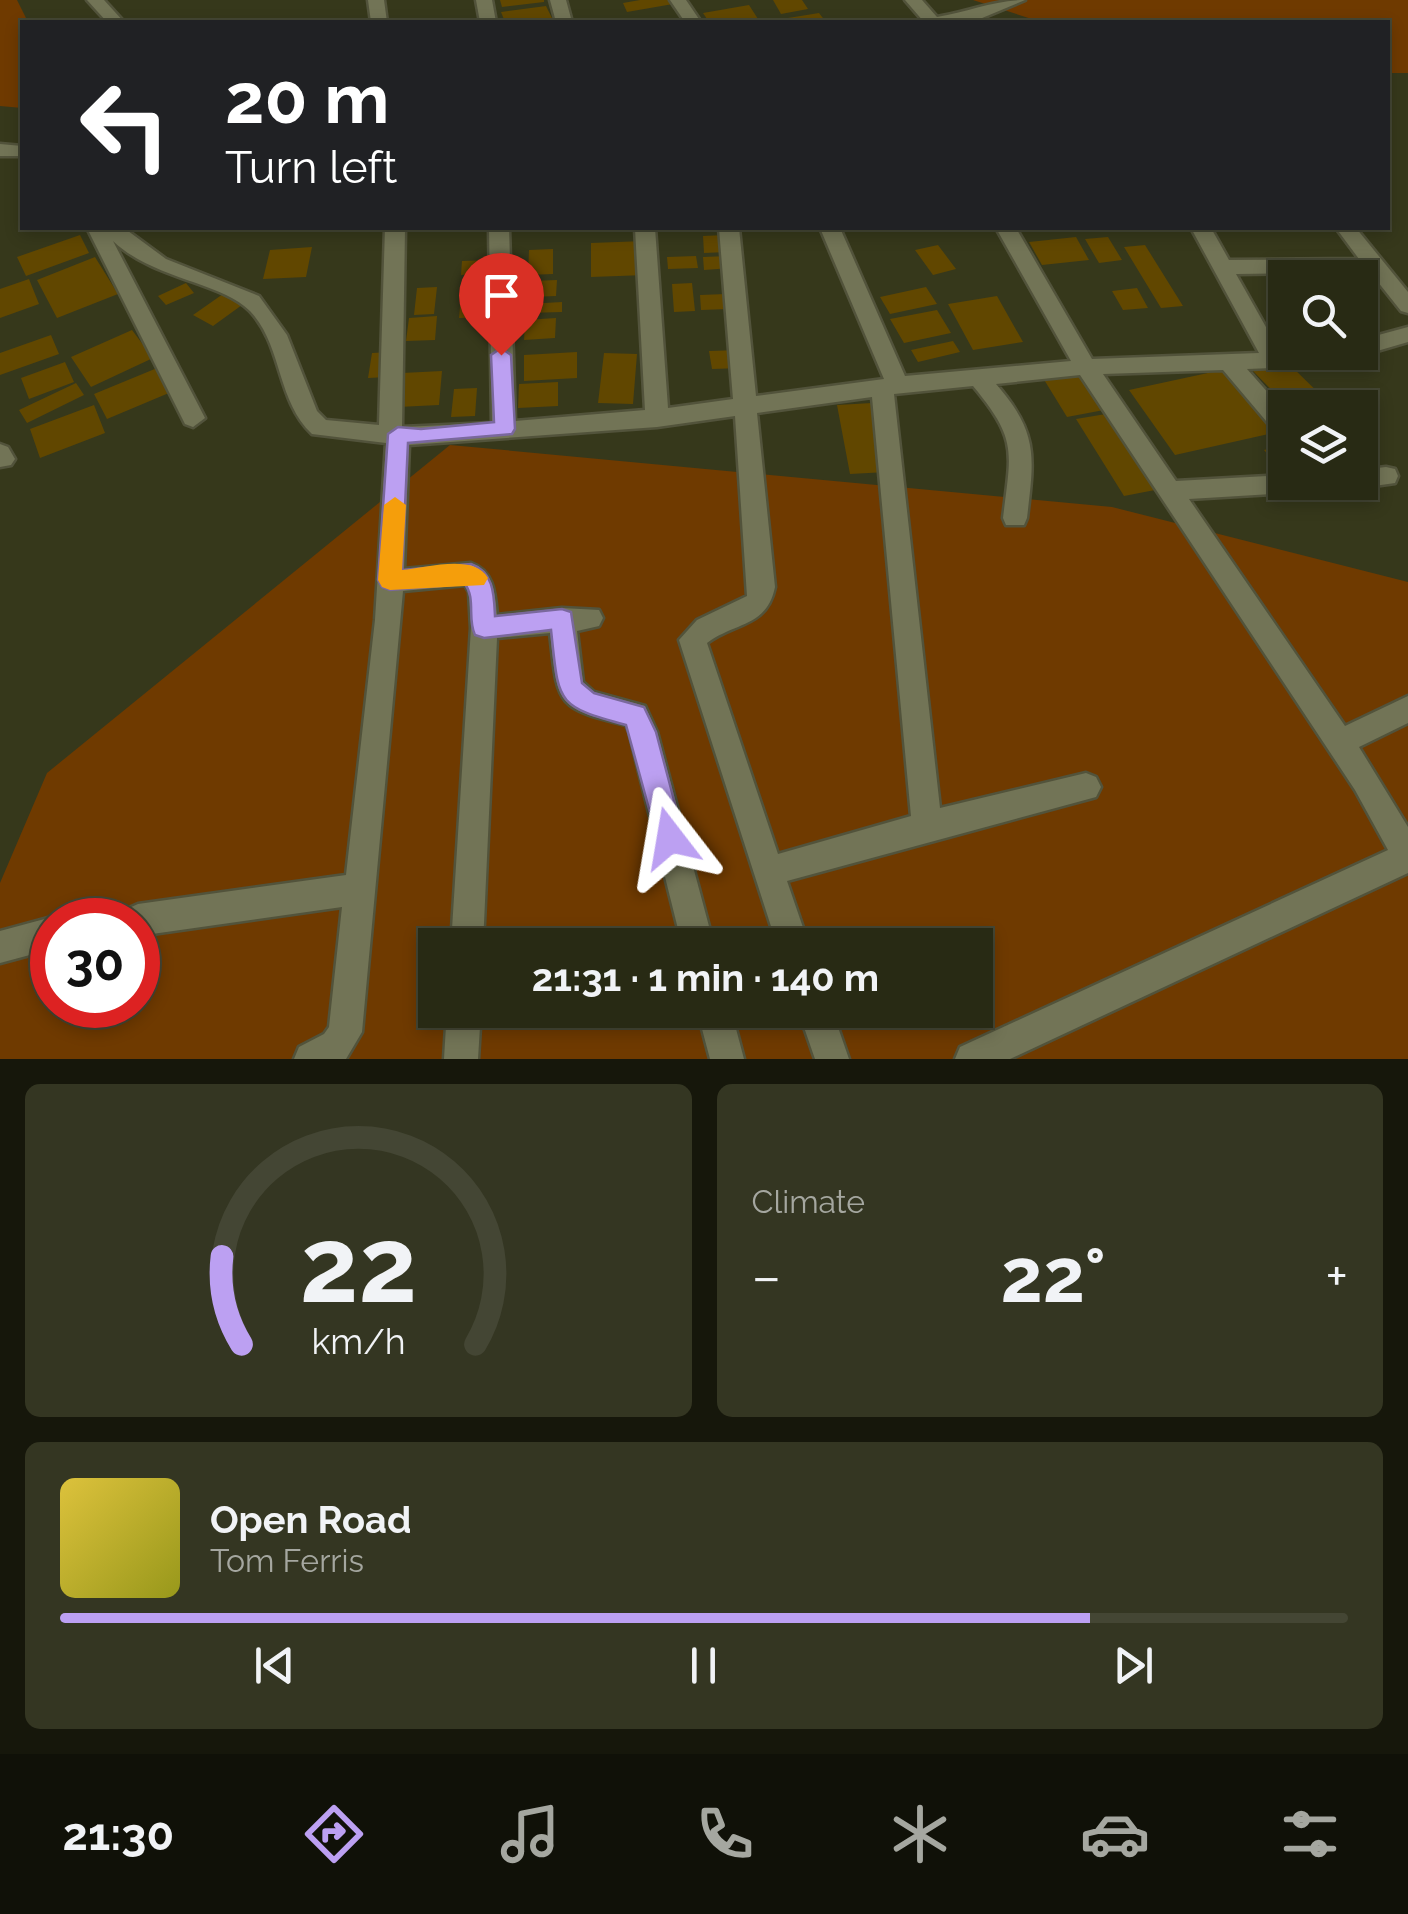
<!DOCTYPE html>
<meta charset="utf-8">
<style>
:root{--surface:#282a14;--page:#343622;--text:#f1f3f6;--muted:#a5a7a0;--line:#444634;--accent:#bca0f2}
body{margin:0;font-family:Raleway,sans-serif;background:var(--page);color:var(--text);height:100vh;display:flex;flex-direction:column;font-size:38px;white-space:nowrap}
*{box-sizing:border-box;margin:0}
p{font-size:32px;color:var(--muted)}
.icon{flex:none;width:55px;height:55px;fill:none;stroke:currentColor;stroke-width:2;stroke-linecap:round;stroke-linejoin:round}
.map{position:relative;height:1059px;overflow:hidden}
.panel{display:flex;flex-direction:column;gap:25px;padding:25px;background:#16170b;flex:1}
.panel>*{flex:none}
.banner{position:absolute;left:20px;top:20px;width:1370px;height:210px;border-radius:0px;box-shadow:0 5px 15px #0003,0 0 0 2px var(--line);background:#202124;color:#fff;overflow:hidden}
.controls{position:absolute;left:1268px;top:260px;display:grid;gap:20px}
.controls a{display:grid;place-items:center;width:110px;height:110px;border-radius:0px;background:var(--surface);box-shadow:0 5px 15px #0003,0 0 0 2px var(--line);font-size:50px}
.speed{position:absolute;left:30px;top:898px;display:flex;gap:20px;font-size:50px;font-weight:700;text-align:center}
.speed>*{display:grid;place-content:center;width:130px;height:130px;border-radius:50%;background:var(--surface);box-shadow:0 5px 15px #0003,0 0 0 2px var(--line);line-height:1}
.speed .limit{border:15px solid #d22;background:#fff;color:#111}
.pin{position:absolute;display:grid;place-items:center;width:85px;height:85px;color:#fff;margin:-102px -42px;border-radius:50% 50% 50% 0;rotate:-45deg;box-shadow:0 0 10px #0007}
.pin .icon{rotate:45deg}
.me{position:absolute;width:110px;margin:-55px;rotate:346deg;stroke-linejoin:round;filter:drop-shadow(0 0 8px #0008)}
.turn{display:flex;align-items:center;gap:35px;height:210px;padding:0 40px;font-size:45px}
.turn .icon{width:130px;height:130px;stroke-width:2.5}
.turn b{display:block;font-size:70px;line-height:85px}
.big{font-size:75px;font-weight:700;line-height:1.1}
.panel .widget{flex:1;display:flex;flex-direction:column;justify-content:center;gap:15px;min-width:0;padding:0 35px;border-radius:15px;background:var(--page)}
.panel .dial{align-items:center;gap:0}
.dial svg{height:260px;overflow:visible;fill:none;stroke:var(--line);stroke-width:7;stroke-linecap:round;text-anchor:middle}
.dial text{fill:var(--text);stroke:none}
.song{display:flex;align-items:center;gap:30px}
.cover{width:120px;height:120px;border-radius:15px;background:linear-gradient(135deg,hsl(50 70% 55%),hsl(60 70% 35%))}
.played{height:10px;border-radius:5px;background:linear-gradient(90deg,var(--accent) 80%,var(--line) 80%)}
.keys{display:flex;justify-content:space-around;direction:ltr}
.heat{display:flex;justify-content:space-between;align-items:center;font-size:55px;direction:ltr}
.panel .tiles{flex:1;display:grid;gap:25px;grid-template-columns:1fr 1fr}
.widget:last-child{grid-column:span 2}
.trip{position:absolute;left:418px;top:928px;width:575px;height:100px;border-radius:0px;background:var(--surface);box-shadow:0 5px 15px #0003,0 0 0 2px var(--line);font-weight:700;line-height:100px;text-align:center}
.menu{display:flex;height:160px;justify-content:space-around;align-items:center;background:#101108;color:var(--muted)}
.menu .icon{width:70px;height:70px}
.menu .on{color:var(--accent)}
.menu b{font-size:45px;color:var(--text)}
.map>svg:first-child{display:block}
.green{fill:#6f3a00;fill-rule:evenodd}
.building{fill:#614700}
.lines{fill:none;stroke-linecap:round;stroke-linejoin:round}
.street-casing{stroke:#52533b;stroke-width:5}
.street{fill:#727456;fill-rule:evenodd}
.route{fill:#bca0f2;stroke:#7a689d;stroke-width:2.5}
.slow{fill:#f59e0b}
</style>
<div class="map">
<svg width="1408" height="1059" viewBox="0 0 1408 1059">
<rect width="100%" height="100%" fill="#36381b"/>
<path class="green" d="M0 0H17L28 22H22V108L0 106Z
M973 0H1408V73H1388V22H1041Z
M450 445 1112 507 1408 582V1059H0V883L47 773ZM52 920H138V1005H52ZM435 945H975V1010H435Z"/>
<path class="building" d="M500 0H544V2L502 7Z
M640 0H671L673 4 627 12 623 3Z
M773 0H802L808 9 781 14Z
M749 5 758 19 709 22 703 13Z
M546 6 552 18 505 22 501 12Z
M819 13 826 22H791L788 18Z
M80 235 89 253 26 276 17 257Z
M725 235 727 252 704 253 703 236Z
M1076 237 1089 260 1042 265 1029 242Z
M1108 237 1122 260 1099 263 1085 239Z
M644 241 646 275 591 277V243Z
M938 245 956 269 933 275 915 250Z
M1145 245 1183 306 1161 308 1124 247Z
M312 247 306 277 263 279 270 250Z
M553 249V274L528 275 529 250Z
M696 256 698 268 668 269 667 257Z
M729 256 731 268 704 270 703 257Z
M95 257 118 294 57 318 37 280Z
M493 260V273L461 275 462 261Z
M29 279 39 304 0 318V289Z
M557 280 556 296 530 297 531 281Z
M493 282 491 317 459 318 462 284Z
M186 283 194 293 166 305 158 296Z
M692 283 695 311 674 312 672 284Z
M437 287 434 314 414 315 417 288Z
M926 287 937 304 890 314 880 297Z
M1137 288 1148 308 1123 310 1112 291Z
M223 294 242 305 213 326 193 315Z
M726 294 728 309 701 310 700 295Z
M997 296 1023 342 973 350 948 304Z
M562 302V312L527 313V304Z
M937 310 951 333 904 343 890 319Z
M437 316 435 340 406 341 409 318Z
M556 318 555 338 524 340 525 320Z
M132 330 153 358 91 387 71 357Z
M51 335 59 354 0 375V353Z
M953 341 960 352 918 362 911 350Z
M741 350 743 368 712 369 709 351Z
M391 352 387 377 368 378 372 353Z
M577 352V378L524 381V355Z
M604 353 637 354 633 404 598 403Z
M1286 361 1334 408H1289L1253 371Z
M65 362 74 382 29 399 21 378Z
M162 366 176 390 107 419 94 394Z
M1231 368 1282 431 1175 455 1129 390Z
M442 371 439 405 398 407 402 373Z
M1079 371 1104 410 1067 417 1043 378Z
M558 382V406L518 408 519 384Z
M76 383 84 395 27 423 19 410Z
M477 388 475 416 451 417 454 389Z
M872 403 887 472 850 474 837 405Z
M94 405 105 433 40 458 30 429Z
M1106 414 1155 490 1124 496 1076 419Z
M1285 444V474L1264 450Z"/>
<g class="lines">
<defs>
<path id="street" d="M87 0H104L124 22H107Z
M368 0H384L387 22H371Z
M476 0H492L496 22H480Z
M550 0H566L572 22H556Z
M670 0H686L701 22H685Z
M905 0H922L937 17C967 12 995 0 1025 0L975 21 924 22Z
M0 144 22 146V156H0Z
M87 228H124L166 259 259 296 287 335 317 411 326 420 379 425 385 228H405L402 427 492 423 489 228H509L515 421 645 410 635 228H655L668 408 733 399 719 228H739L756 396 884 379 820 228H840L905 376 1071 361 996 228H1016L1092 359 1259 353 1191 228H1211L1229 260 1359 259 1336 228H1356L1408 292V313L1401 311 1370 272 1236 274 1280 352H1360V340L1408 327V342L1360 356 1354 354 1324 366 1247 369 1285 412V437L1277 434 1223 370 1103 374 1176 481 1285 475V482H1333L1321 491 1189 499 1345 726 1408 696V723L1359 747 1408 827V873L1010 1059H955L960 1047 1388 850 1355 790 1080 375 996 384C1039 433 1034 457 1027 518L1024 525H1006L1003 518C1011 451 1018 440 973 386L894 394 940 808 1086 773 1096 777 1101 787 1096 797 787 881 809 945H777L679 640 697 620 747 596 735 416 657 427 409 445 404 569 471 563C494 571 495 594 497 615L562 608 599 610 603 618 599 626 577 631 583 682 594 692 645 706 657 732 714 945H682L629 732 626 725C554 708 558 703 550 633L497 638 483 945H451L471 628 469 592 465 585 403 591 362 1032 346 1059H294L299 1047 324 1034 329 1027 342 907 138 936V920H122L127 909 138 904 346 875 375 620 386 443 312 434C276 400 283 346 250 311 221 282 153 279 113 241L205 418 193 427 185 424ZM872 397 911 816 778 854 707 643C735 622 767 627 775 587L757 413Z
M0 444 8 447 15 459 11 465 0 467Z
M1386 467 1395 469 1398 476 1395 483 1360 488 1350 482H1360V470Z
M52 917 59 920H52V949L0 963V931Z
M447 1010H481L478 1059H444Z
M697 1010H731L744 1059H710Z
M798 1010H832L849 1059H815Z"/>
</defs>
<use href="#street" class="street-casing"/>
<use href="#street" class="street"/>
</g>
<path class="route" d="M501 348 511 355 515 429 512 434 408 443 402 570 471 564C494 572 494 595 495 616L562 609 571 612 582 683 594 693 644 707 656 732 684 838 680 848 670 852 661 848 657 838 626 725C554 706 559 702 551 630L484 638 475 635C467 619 476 599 465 584L390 590 382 587 378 580 388 434 398 427 421 429 494 422 491 355Z"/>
<path class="slow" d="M395 497 406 505 402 570C426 568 474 553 488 578L484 585 390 590 382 587 378 580 384 505Z"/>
</svg>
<div class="controls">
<a><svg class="icon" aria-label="search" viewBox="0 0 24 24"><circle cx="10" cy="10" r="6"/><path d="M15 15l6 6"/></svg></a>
<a><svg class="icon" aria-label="layers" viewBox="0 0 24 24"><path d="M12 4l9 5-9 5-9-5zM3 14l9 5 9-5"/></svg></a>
</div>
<div class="speed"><div class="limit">30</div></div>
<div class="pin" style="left:501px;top:355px;background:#d93025"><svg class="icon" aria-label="arrive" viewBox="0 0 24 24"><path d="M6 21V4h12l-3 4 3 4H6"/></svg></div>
<svg class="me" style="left:670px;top:838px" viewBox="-20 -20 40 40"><path d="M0-17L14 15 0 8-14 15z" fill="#bca0f2" stroke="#fff" stroke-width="4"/></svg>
<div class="trip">21:31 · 1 min · 140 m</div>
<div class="banner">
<div class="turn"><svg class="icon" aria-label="left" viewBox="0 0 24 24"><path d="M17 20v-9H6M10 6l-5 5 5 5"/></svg><div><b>20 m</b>Turn left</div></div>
</div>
</div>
<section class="panel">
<div class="tiles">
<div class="widget dial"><svg viewBox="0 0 100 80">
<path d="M14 69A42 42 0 1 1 86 69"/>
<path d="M14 69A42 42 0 0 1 8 42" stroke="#bca0f2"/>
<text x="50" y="56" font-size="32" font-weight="700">22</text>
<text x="50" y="72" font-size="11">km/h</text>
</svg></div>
<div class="widget"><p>Climate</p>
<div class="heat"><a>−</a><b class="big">22°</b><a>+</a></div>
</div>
<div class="widget">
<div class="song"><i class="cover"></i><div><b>Open Road</b><p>Tom Ferris</p></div></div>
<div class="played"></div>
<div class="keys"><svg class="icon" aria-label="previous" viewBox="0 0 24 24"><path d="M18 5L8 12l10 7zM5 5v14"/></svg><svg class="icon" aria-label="pause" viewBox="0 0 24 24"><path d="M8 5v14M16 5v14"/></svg><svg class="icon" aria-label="next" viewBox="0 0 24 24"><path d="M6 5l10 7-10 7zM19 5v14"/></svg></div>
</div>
</div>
</section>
<nav class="menu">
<b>21:30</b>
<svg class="icon on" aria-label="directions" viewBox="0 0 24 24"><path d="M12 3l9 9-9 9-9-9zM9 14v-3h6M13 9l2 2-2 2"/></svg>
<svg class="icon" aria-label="music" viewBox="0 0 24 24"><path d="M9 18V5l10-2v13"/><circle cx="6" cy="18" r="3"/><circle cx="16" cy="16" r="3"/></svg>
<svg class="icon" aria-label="phone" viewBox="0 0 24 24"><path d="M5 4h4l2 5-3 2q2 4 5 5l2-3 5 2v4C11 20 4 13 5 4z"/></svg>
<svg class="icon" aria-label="climate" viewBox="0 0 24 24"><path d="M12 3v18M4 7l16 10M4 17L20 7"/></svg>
<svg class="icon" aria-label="car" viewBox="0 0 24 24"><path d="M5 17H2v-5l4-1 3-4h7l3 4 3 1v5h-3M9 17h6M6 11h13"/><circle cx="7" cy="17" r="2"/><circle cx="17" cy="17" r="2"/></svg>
<svg class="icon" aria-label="filters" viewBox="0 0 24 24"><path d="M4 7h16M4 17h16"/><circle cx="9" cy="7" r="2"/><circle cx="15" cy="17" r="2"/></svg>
</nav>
